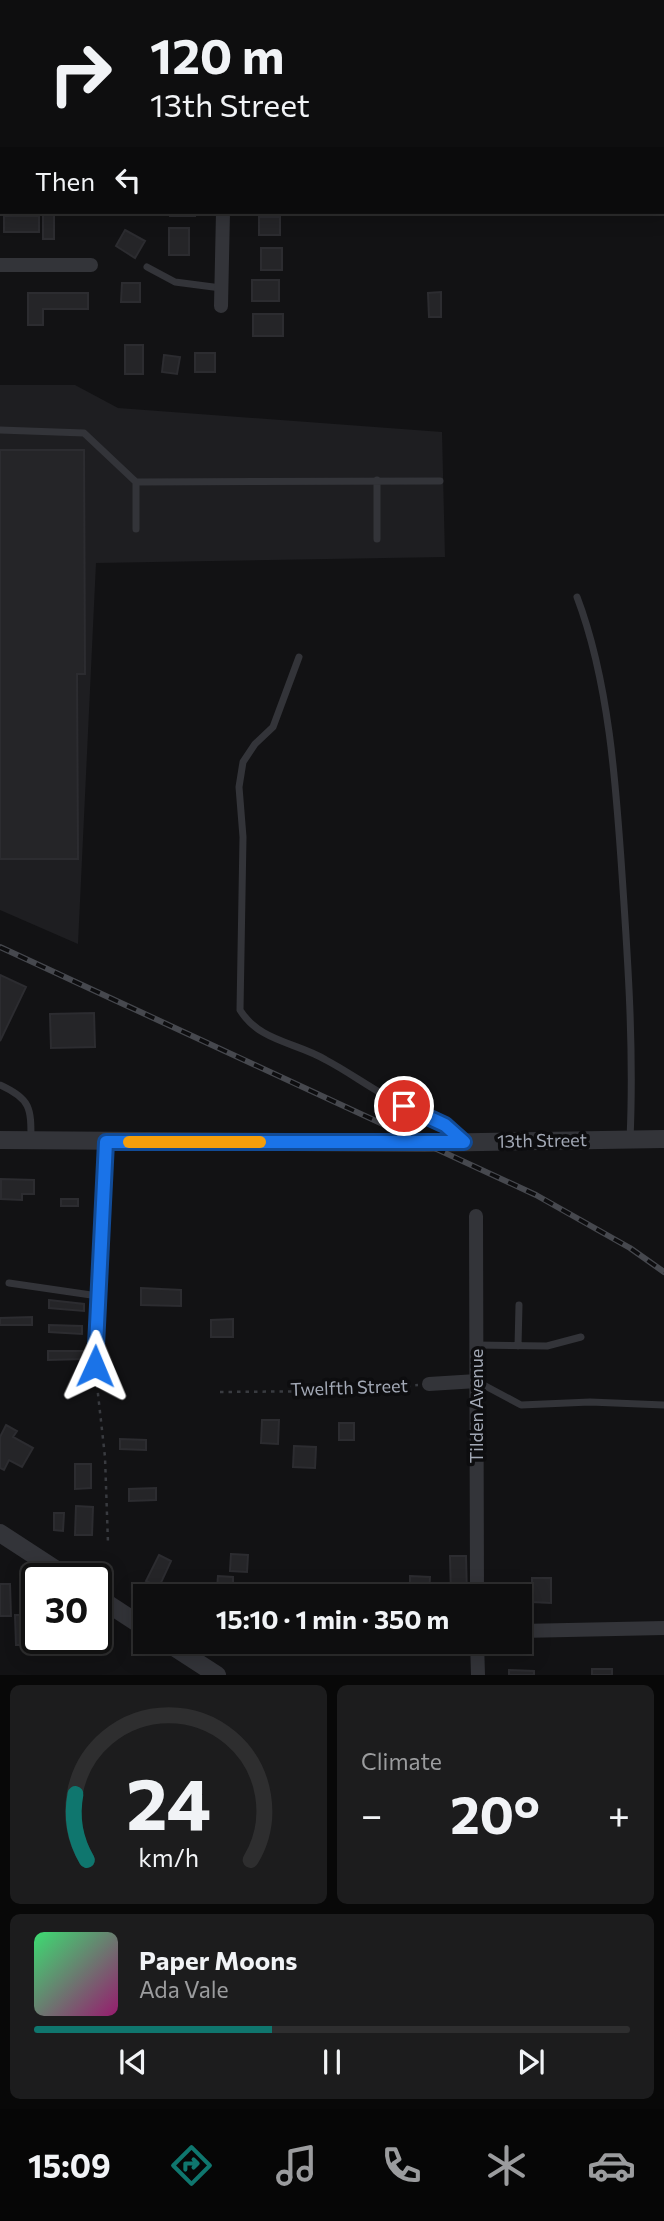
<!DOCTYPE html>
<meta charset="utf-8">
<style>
:root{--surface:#0e0e0f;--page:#1c1c1d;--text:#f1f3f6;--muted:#9b9c9e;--line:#2e2e2f;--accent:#0f766e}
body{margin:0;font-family:Commissioner,sans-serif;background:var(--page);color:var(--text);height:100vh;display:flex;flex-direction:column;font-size:26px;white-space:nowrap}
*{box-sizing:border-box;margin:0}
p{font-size:23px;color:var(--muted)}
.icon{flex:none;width:38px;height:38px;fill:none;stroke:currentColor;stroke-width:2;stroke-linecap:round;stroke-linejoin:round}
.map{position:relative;height:1675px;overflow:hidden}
.sheet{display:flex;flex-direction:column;gap:10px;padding:10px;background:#080808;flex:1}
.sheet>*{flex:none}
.hud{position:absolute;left:0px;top:0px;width:665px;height:214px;box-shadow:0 4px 18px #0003,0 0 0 2px var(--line);background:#0e0e0f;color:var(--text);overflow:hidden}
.speed{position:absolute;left:21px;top:1563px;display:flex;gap:14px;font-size:35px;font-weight:700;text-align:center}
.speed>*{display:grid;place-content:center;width:91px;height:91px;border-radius:50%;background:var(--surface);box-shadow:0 4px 18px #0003,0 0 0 2px var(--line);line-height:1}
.speed .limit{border:4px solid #111;border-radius:10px;background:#fff;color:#111}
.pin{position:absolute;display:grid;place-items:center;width:60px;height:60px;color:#fff;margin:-30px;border:4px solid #fff;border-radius:50%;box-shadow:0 2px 7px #0007}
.me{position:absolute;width:77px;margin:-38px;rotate:1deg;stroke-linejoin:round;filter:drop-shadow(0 0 5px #0008)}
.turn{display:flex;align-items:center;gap:24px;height:147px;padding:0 35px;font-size:32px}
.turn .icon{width:91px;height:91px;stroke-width:2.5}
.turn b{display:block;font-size:49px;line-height:60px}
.then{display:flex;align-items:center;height:66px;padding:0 35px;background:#0003;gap:14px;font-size:26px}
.big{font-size:52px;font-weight:700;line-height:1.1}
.sheet .widget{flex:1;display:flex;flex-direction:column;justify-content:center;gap:10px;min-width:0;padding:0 24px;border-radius:10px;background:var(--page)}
.sheet .dial{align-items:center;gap:0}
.dial svg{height:182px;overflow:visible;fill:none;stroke:var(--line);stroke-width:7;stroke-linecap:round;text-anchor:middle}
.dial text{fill:var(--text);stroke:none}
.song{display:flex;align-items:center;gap:21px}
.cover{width:84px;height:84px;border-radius:10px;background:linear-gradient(135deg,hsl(140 70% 55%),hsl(320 70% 35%))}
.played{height:7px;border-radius:4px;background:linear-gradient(90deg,var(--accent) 40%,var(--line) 40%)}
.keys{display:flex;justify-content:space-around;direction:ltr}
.heat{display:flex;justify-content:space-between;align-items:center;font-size:38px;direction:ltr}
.sheet .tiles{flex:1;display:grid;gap:10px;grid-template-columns:1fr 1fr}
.widget:last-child{grid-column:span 2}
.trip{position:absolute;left:133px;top:1584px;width:399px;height:70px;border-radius:0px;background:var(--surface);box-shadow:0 4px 18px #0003,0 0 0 2px var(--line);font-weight:700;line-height:70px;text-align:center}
.dock{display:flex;height:112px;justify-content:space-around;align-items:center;background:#060606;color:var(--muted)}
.dock .icon{width:49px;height:49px}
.dock .active{color:var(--accent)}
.dock b{font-size:32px;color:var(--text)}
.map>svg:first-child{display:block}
.built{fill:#1e1e21}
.building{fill:#252528;stroke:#2c2c30;stroke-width:2}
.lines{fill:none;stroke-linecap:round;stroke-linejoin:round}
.path{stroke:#393b40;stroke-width:2.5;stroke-dasharray:3.5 5;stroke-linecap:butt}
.service{stroke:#333439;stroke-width:7}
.minor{stroke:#333439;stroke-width:14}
.tertiary{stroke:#333439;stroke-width:18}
.rail-casing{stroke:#46484e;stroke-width:6}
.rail{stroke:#0d0d0f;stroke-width:3.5;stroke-dasharray:10;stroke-linecap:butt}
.route-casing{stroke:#114b97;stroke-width:18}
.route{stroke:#1a73e8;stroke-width:12}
.slow{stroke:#f59e0b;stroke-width:12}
.labels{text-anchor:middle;stroke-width:7;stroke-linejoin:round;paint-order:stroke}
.street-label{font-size:18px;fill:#a3a9b6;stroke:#0d0d0f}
</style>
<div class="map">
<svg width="664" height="1675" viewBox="0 0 664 1675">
<rect width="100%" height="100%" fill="#121214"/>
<path class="built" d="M0 385H75L118 408 442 432 445 557 96 563 78 944 0 910Z"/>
<path class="building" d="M43 212H54V239H43Z
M170 212H195V216H170Z
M4 216H39V232H4Z
M259 217H280V235H259Z
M169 228H189V255H169Z
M125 230 145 241 135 258 116 246Z
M261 248H282V270H261Z
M252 280H279V301H252Z
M122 283H140V302H121Z
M441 292V317H429L428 293Z
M28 293H88V309H43V325H28Z
M253 314H283V336H253Z
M125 345H143V374H125Z
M195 353H215V372H195Z
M164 355 180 357 177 374 162 372Z
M0 450H84L85 674H77L78 859H0Z
M0 975 26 987 0 1041Z
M94 1013 95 1047 51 1048 50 1014Z
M1 1179 34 1180V1194H22V1200L1 1199Z
M61 1199H78V1206H61Z
M141 1288 181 1290V1306L141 1305Z
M49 1300 84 1304V1311L49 1308Z
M32 1317V1325H0V1318Z
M233 1319V1337H211V1320Z
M49 1325 82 1326V1334L49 1332Z
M48 1351H84V1359L48 1360Z
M262 1420H279L278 1444 261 1443Z
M339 1423H354V1440H339Z
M6 1425 17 1431 13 1437 33 1448 22 1467 9 1460 4 1470 0 1468V1437Z
M120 1439 146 1440V1450L120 1449Z
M294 1446 316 1447 315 1468 293 1467Z
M75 1464H91V1488L75 1489Z
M156 1488V1500L129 1501V1489Z
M76 1506 93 1507 92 1535H75Z
M54 1513H64L63 1531 54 1530Z
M231 1554 248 1555 247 1572 230 1571Z
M159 1555 171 1561 159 1587 146 1581Z
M450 1556H466L467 1596H451Z
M218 1576 233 1577V1588H217Z
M410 1576 430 1577 429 1593H410Z
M532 1578H551V1603L532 1602Z
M0 1584H10L11 1616H0Z
M26 1610H37V1638H40V1645H16L15 1615H26Z
M61 1638H92L81 1653Z
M592 1669H612V1675H592Z
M509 1670 534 1671V1675H509Z"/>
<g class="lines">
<path class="path" d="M96 1376 105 1457 108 1543
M220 1392 338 1391 418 1385"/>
<path class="service" d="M147 267 175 282 221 288
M0 430 84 433 136 482 440 481
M377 480V539
M136 529V482
M577 597C609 681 616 785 622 874 628 962 634 1050 630 1139
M299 657 273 727 255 744 243 762 239 787 243 837 240 1010C260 1042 296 1042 326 1060 347 1071 366 1085 386 1096 412 1110 439 1120 461 1139
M0 1085C31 1099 31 1108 31 1140
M9 1283 98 1296
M477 1345 547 1346 581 1337
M518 1346 519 1305
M478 1382 521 1405 590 1402 664 1405"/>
<path class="minor" d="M111 2V0
M0 129H2
M0 265H91
M221 306 223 212
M476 1216 477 1596
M95 1365 106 1142
M429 1384 477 1381
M520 1631 664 1628
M477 1642 478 1675"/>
<path class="tertiary" d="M0 1140 425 1143 664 1139
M0 1533 69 1578
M96 1596 145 1628
M166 1642 217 1675"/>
<defs>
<path id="rail" d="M0 947 536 1195 630 1248 664 1272"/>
</defs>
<use href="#rail" class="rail-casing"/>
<use href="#rail" class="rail"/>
</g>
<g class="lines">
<defs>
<path id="route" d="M95 1366 106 1142H464L445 1125 404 1106"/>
</defs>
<use href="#route" class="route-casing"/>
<use href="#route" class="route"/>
<path class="slow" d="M129 1142H260"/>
</g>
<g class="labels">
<g class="street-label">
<text transform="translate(542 1141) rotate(-1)" y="6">13th Street</text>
<text transform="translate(349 1388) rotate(-2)" y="6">Twelfth Street</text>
<text transform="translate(477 1406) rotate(-90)" y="6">Tilden Avenue</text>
</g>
</g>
</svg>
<div class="speed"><div class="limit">30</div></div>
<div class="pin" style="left:404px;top:1106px;background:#d93025"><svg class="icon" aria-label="arrive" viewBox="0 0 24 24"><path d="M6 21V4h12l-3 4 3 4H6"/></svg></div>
<svg class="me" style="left:95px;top:1366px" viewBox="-20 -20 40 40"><path d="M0-17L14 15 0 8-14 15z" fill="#1a73e8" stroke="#fff" stroke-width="4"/></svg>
<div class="trip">15:10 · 1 min · 350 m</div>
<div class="hud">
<div class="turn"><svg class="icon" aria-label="right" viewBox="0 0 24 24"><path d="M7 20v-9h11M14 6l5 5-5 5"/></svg><div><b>120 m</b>13th Street</div></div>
<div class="then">Then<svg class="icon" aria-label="left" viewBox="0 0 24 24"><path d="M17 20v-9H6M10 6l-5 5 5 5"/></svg></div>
</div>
</div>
<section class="sheet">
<div class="tiles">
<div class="widget dial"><svg viewBox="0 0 100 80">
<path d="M14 69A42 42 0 1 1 86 69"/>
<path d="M14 69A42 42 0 0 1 9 40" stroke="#0f766e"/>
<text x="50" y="56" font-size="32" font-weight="700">24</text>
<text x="50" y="72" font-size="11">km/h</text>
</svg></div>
<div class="widget"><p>Climate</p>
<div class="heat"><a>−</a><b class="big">20°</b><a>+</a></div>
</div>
<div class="widget">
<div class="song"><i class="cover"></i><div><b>Paper Moons</b><p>Ada Vale</p></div></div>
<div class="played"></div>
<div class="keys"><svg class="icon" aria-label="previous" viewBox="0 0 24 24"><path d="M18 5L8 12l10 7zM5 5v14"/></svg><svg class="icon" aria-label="pause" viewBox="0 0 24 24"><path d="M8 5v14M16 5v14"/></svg><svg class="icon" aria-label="next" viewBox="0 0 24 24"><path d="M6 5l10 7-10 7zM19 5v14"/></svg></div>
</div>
</div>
</section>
<nav class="dock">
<b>15:09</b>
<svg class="icon active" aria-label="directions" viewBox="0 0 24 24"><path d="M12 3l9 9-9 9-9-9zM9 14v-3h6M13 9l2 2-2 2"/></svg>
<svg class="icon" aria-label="music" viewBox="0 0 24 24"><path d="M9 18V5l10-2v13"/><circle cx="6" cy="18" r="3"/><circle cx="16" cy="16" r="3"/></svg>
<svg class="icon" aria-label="phone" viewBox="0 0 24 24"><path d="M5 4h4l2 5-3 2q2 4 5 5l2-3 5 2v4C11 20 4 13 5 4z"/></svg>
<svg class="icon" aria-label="climate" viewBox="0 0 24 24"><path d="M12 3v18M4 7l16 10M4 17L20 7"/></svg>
<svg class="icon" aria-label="car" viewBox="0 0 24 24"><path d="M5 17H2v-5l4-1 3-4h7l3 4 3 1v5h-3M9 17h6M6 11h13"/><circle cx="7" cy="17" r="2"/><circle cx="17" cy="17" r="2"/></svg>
</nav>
